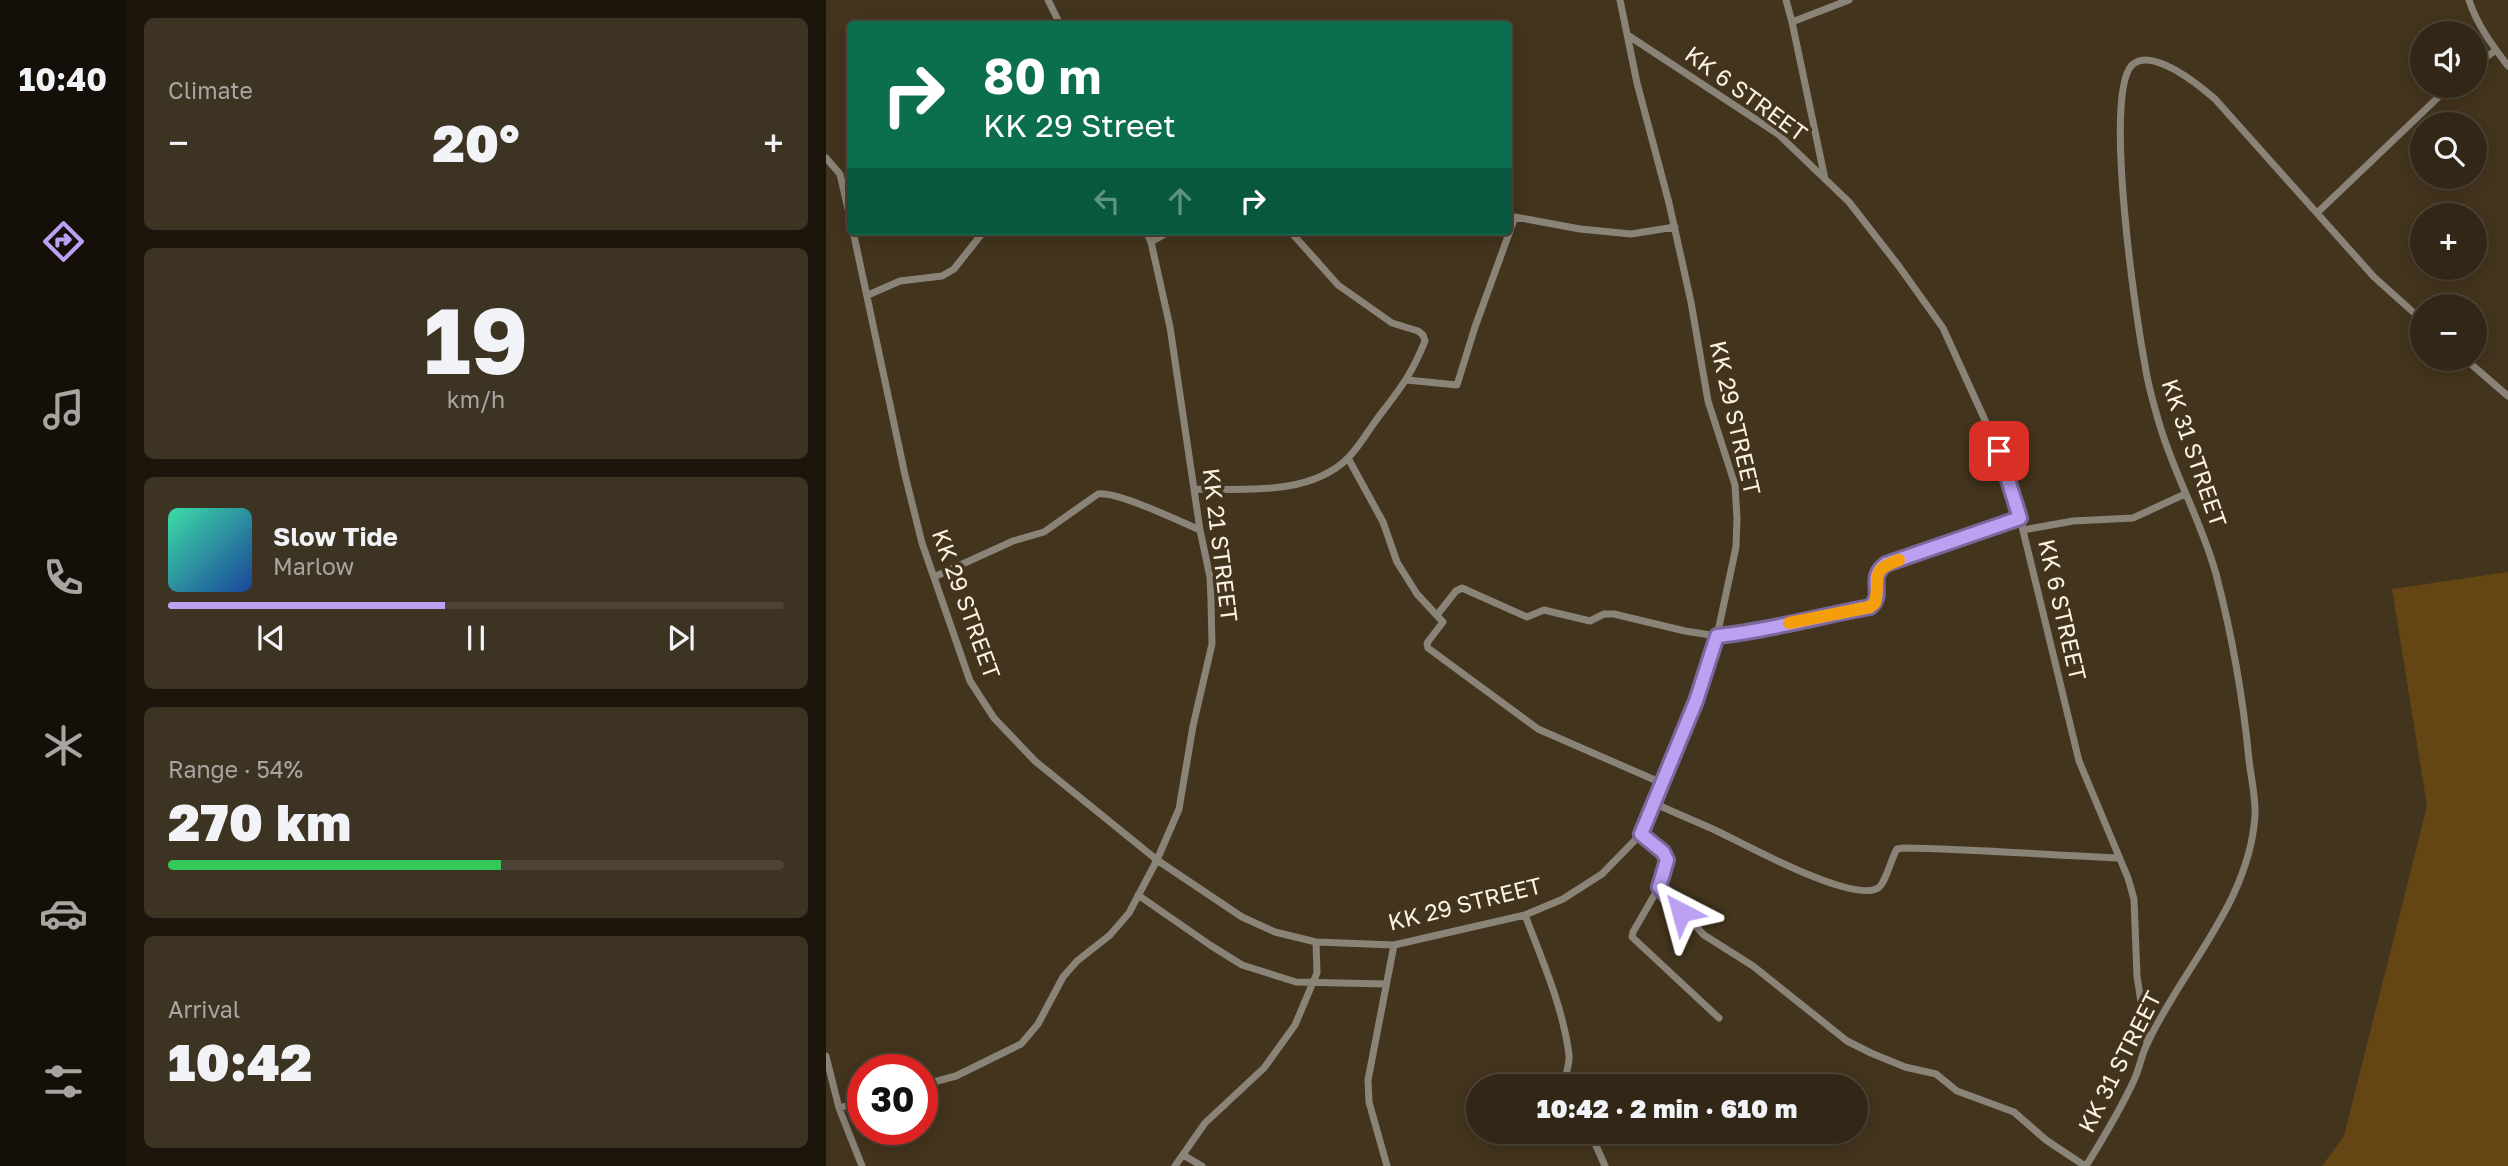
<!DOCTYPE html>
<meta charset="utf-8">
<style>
:root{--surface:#322716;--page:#3d3323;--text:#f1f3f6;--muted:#a8a5a1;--line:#4d4435;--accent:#bca0f2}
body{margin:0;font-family:"Golos Text",sans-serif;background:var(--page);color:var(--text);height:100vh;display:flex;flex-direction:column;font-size:26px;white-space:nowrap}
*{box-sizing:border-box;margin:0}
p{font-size:23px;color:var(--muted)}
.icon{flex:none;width:38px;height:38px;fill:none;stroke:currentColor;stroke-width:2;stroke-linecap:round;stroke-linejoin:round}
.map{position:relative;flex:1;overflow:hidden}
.sheet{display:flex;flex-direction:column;gap:18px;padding:18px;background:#1c150c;width:700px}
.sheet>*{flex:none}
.hud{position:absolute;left:21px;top:21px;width:665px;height:214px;border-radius:7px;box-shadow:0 4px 18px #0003,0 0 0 2px var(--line);background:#0b6e4f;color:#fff;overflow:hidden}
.controls{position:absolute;left:1584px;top:21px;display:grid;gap:14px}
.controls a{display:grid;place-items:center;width:77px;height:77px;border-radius:50%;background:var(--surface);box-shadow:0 4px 18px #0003,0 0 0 2px var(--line);font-size:35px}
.speed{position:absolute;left:21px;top:1054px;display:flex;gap:14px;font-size:35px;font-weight:700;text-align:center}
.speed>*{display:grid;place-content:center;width:91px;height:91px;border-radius:50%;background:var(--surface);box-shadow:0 4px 18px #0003,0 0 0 2px var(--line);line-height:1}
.speed .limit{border:10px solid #d22;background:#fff;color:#111}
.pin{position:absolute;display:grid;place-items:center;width:60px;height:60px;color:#fff;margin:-30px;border-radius:14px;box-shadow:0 4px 10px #0006}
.me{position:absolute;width:77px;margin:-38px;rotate:321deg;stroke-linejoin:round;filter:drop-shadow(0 0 5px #0008)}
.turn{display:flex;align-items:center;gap:24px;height:147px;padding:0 21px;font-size:32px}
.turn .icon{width:91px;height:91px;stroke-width:2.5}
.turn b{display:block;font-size:49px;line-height:60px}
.lanes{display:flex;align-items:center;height:66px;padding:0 21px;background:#0003;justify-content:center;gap:35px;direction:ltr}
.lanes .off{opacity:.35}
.big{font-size:52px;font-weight:800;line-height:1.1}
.sheet .tile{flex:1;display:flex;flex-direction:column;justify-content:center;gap:10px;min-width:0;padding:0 24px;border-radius:10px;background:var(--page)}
.sheet .dial{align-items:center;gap:0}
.dial b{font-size:91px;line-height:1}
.song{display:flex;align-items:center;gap:21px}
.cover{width:84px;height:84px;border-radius:10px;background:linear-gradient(135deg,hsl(160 70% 55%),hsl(220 70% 35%))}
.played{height:7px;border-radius:4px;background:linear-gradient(90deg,var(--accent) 45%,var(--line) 45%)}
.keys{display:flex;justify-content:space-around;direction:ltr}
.heat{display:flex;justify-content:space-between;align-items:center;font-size:38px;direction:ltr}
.charge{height:10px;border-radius:5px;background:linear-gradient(90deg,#34c759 54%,var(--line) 0)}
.trip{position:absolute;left:640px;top:1074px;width:402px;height:70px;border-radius:35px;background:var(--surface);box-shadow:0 4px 18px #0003,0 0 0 2px var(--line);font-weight:800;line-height:70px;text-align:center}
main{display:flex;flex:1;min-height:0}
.tabs{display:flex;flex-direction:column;width:126px;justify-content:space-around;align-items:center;background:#141009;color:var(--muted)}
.tabs .icon{width:49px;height:49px}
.tabs .selected{color:var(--accent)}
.tabs b{font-size:32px;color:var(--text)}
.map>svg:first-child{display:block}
.green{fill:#634613}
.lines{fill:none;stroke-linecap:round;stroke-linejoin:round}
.minor{stroke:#8a8377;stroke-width:7}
.route-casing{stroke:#7a689d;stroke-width:18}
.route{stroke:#bca0f2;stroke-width:12}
.slow{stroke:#f59e0b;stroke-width:12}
.labels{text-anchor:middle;stroke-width:7;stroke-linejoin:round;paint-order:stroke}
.street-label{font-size:23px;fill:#fbf2e4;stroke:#43341d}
</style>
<main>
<nav class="tabs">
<b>10:40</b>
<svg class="icon selected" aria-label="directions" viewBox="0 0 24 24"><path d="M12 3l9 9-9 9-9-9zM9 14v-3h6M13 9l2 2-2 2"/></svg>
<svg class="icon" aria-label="music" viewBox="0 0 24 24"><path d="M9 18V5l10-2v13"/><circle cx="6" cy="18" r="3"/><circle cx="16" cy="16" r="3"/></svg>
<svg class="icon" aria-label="phone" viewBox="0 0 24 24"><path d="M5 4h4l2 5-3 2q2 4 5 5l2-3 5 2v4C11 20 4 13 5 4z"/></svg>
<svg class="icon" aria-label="climate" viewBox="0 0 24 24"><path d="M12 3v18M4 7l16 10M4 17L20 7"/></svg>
<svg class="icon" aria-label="car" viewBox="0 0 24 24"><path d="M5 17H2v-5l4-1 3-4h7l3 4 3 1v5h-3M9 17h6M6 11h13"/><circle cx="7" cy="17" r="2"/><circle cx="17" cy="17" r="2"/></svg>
<svg class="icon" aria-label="filters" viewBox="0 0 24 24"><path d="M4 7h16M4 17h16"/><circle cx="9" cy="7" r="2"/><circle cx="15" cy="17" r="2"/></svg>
</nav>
<section class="sheet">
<div class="tile"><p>Climate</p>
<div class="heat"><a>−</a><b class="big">20°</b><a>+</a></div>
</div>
<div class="tile dial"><b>19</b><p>km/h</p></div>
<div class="tile">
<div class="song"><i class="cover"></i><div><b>Slow Tide</b><p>Marlow</p></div></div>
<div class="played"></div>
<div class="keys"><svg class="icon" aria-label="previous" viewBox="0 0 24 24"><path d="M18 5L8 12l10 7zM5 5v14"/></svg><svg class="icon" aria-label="pause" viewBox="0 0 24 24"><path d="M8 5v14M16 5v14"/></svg><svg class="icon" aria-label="next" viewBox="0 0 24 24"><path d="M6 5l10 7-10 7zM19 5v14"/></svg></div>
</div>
<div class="tile"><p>Range · 54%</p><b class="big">270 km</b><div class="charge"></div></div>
<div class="tile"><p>Arrival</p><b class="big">10:42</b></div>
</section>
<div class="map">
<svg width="1682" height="1166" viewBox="0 0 1682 1166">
<rect width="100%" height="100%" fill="#43341d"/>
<path class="green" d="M1682 572V1166H1496L1518 1136 1601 806 1566 589Z"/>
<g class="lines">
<path class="minor" d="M222 0 234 24
M960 0 966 22
M1643 0C1651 25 1666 45 1682 66
M803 36 952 134 1023 202 1072 265 1117 328 1173 451 1194 518 1253 761 1302 878 1308 899 1311 976 1321 1042
M1648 66 1670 50
M0 158 14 174 24 218
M999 179 966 22 1023 0
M1491 213 1624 86
M27 231 79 475 96 543 144 681 168 718 209 761 331 860 416 917 449 932 490 942 568 945 699 915 737 899 776 874 815 834 830 804 870 701 891 636 910 547 911 518 909 485 882 401 865 302 843 203 811 83 794 0
M325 242 344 231
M42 295 74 281 116 276 128 269 158 231
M1639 359 1682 396
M581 380 631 385 649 327 689 217 754 229 805 234 849 227
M522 458 557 522 571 562 591 594 617 622 601 643 602 648 712 729 838 784
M368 489C418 489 484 496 522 458 533 447 542 431 551 419 573 390 585 376 599 341L597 335 592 331 566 323 512 285 464 231
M1197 530 1247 521 1307 518 1359 494
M108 577 187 541 218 532 272 494C291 491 353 521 374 530
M611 615 630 591 636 588 701 617 718 610 764 621 778 614H788L859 631 891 636 924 633 984 618 1044 607C1060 594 1041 578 1060 564L1194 518
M830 804C849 813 869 821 889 830 916 843 1027 904 1052 888 1060 883 1065 858 1071 849L1077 848C1149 849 1220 855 1292 858
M815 834 837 852 841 861 833 887 807 932 806 937 893 1018
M833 887 878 935 927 966 1021 1041 1045 1053 1079 1067 1110 1074 1131 1091 1188 1112 1220 1140 1259 1166
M312 895 384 945 416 965 470 982 560 984
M699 915C716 960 737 1007 743 1055 744 1066 738 1076 738 1087
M0 1056 13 1108 36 1166
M96 1085 130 1076 195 1044 212 1024 237 977 251 961 284 935 303 913 331 860 353 809 367 726 386 644 385 601 384 577 374 530 344 327 325 242 320 231
M13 1108 37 1101
M764 1132 779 1166
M357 1155 376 1166
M349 1166 379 1123 438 1068 469 1025 491 973 490 942
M561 1166 543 1102 542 1080 568 945
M1260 1166C1278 1137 1295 1109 1309 1078 1314 1066 1316 1053 1322 1042 1357 967 1423 903 1429 816 1430 798 1425 778 1423 760 1417 697 1406 635 1390 574 1376 523 1349 476 1334 426 1328 406 1322 385 1319 365 1310 319 1277 94 1306 65 1326 46 1374 86 1389 99L1548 277 1596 320"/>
</g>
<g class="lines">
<defs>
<path id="route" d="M855 912 833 887 841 860 837 852 815 834 870 701 891 636C943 631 993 616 1044 607 1060 594 1040 578 1060 564L1194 518 1173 451"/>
</defs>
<use href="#route" class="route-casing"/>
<use href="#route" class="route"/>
<path class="slow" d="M963 623 1044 607 1049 603C1055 577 1042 571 1073 560"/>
</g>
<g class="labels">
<g class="street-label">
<text transform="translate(920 94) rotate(36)" y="8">KK 6 STREET</text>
<text transform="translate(909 418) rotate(77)" y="8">KK 29 STREET</text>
<text transform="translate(1368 453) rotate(71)" y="8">KK 31 STREET</text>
<text transform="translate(394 545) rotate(83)" y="8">KK 21 STREET</text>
<text transform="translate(140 604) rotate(70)" y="8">KK 29 STREET</text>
<text transform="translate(1236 610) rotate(77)" y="8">KK 6 STREET</text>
<text transform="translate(639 904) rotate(-14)" y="8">KK 29 STREET</text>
<text transform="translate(1294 1062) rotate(-63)" y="8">KK 31 STREET</text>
</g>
</g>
</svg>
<div class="controls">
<a><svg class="icon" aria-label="sound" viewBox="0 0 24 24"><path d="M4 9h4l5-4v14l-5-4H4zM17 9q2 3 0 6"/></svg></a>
<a><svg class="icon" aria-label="search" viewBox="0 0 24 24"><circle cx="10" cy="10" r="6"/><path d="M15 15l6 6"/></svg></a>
<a>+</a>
<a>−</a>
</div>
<div class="speed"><div class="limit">30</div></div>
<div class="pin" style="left:1173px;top:451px;background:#d93025"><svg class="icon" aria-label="arrive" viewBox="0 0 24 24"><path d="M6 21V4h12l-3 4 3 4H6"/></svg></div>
<svg class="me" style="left:855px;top:912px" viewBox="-20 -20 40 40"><path d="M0-17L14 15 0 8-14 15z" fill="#bca0f2" stroke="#fff" stroke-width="4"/></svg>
<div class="trip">10:42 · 2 min · 610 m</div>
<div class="hud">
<div class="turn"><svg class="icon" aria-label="right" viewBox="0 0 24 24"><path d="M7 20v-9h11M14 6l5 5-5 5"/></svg><div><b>80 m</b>KK 29 Street</div></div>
<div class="lanes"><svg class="icon off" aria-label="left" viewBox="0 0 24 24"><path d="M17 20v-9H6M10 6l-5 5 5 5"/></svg><svg class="icon off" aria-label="ahead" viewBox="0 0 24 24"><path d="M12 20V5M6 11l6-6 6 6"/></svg><svg class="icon" aria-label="right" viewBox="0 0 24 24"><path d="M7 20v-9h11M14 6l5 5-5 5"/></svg></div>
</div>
</div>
</main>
